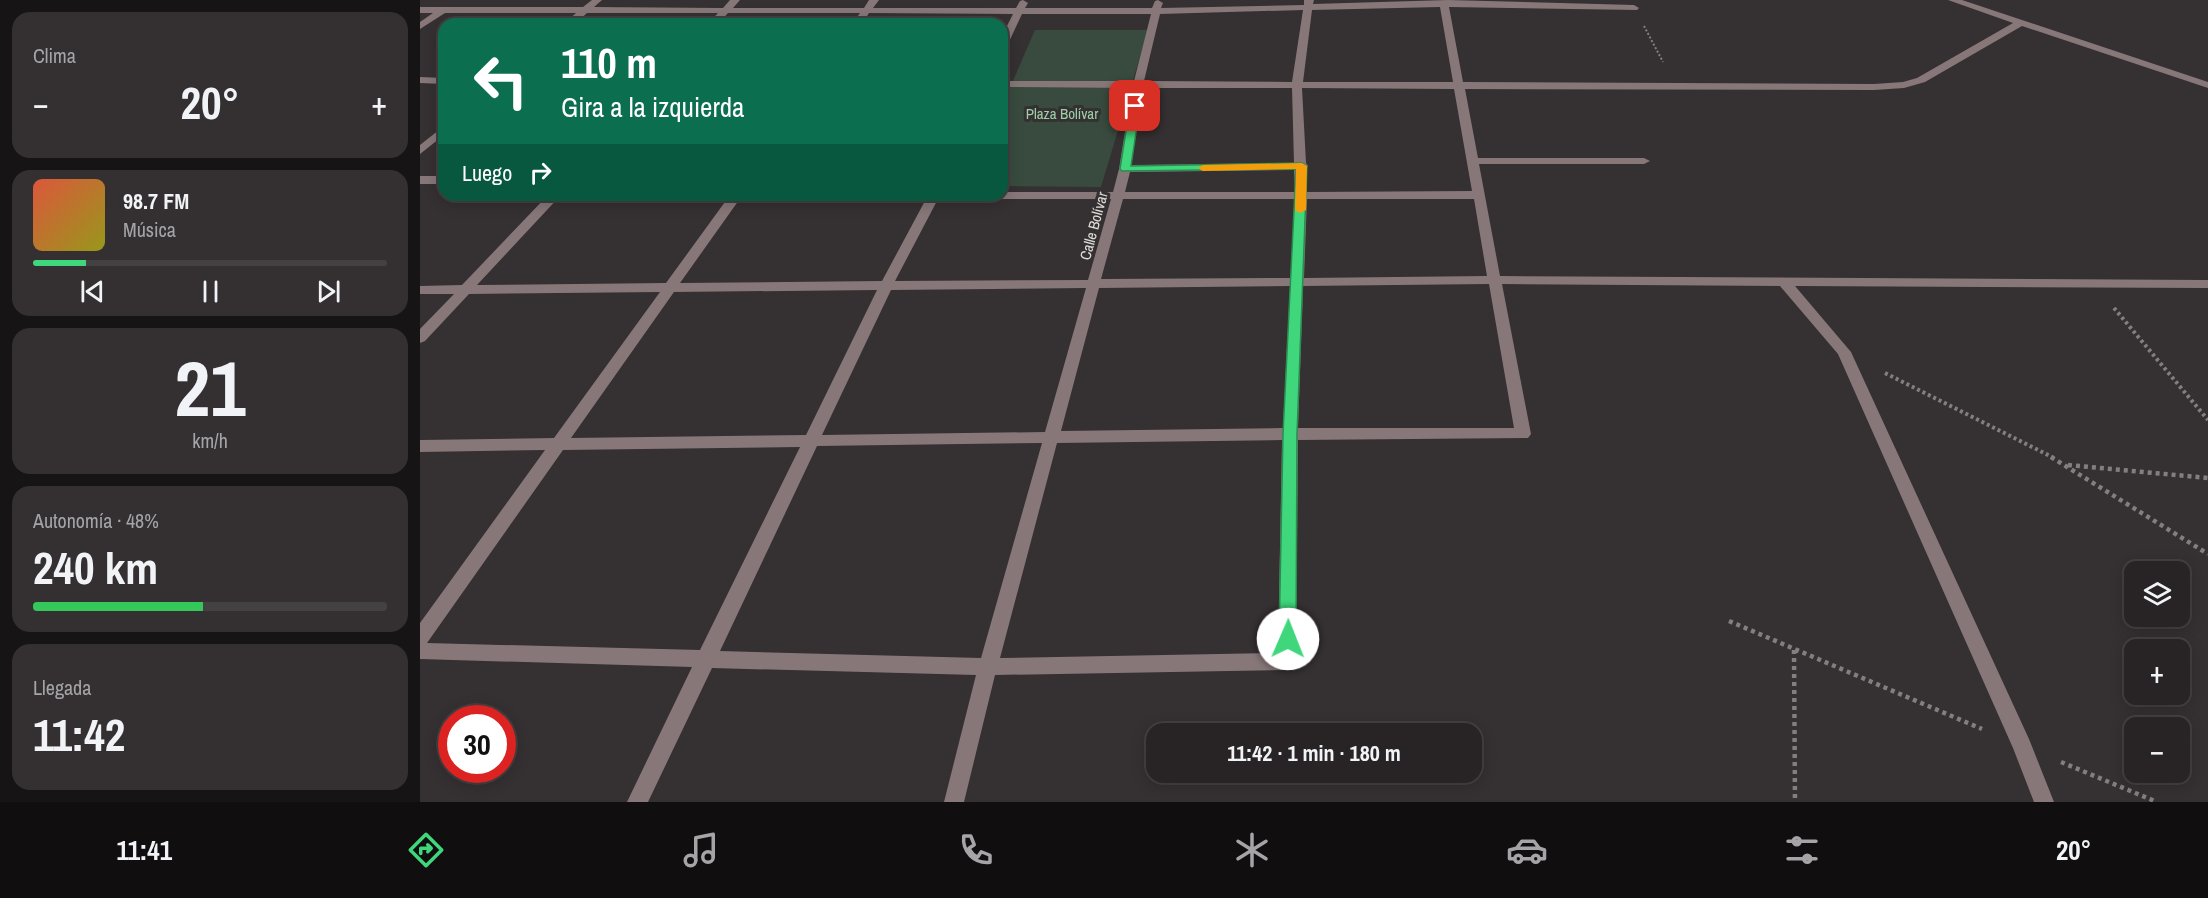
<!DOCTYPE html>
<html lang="es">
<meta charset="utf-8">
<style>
:root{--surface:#282425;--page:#343032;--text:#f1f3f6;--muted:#a5a4a7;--line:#444142;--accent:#40d77c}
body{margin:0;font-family:"Archivo Narrow",sans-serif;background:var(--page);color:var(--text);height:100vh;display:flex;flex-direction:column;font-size:22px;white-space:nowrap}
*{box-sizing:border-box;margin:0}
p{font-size:20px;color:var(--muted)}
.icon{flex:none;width:33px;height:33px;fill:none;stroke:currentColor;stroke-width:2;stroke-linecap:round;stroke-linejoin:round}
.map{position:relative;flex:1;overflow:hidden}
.side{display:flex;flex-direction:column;gap:12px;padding:12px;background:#161414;width:420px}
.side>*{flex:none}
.top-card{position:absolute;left:18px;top:18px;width:570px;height:183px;border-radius:18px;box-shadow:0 3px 15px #0003,0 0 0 2px var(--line);background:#0b6e4f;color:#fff;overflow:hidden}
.controls{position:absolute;left:1704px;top:561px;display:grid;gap:12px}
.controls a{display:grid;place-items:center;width:66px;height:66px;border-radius:12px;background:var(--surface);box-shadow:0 3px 15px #0003,0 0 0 2px var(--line);font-size:30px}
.speed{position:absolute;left:18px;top:705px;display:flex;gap:12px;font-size:30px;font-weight:700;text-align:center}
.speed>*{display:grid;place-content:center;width:78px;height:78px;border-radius:50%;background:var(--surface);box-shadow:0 3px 15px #0003,0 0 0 2px var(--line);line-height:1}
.speed .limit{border:9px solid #d22;background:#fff;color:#111}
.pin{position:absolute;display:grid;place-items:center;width:51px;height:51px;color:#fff;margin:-26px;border-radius:12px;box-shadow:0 3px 9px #0006}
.me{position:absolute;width:66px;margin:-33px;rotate:1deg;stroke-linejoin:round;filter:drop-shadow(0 0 4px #0008)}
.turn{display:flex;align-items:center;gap:21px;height:126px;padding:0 24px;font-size:27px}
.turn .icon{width:78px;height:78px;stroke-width:2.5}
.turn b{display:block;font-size:42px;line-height:51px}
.then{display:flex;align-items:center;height:57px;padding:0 24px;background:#0003;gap:12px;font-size:22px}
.big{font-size:45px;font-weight:700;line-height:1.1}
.side .tile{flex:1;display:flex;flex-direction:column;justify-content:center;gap:9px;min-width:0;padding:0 21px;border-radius:18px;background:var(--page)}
.side .dial{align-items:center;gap:0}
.dial b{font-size:78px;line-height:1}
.song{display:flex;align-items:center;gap:18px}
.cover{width:72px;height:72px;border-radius:9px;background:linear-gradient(135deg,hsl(10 70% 55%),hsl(60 70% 35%))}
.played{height:6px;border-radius:3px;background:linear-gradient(90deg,var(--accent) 15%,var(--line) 15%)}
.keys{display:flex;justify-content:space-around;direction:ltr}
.heat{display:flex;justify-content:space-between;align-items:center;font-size:33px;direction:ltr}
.charge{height:9px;border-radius:4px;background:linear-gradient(90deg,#34c759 48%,var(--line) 0)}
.trip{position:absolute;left:726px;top:723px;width:336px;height:60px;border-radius:18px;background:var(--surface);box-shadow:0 3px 15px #0003,0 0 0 2px var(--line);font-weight:700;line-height:60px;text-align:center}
.tab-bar{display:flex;height:96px;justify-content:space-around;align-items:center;background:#100e0f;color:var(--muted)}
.tab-bar .icon{width:42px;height:42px}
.tab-bar .selected{color:var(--accent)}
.tab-bar b{font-size:27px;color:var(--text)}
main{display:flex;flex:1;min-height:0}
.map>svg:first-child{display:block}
.green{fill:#394b3e}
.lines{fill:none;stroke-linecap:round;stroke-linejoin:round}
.path-far2{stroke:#837f80;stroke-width:2;stroke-dasharray:2 2;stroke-linecap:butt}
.path-far1{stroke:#837f80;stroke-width:4;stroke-dasharray:3 3;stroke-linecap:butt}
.path{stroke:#837f80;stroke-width:4.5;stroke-dasharray:4 4;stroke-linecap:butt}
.minor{fill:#877779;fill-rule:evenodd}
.route{fill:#40d77c;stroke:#2a8c51;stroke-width:1.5}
.slow{fill:#f59e0b}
.labels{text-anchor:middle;stroke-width:6;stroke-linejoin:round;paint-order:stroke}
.far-park-label{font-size:15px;fill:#9cd0a9;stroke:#353031}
.far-street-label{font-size:15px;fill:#e0dddd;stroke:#353031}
</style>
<main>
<section class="side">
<div class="tile"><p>Clima</p>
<div class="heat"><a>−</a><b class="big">20°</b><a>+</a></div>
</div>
<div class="tile">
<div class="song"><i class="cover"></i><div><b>98.7 FM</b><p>Música</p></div></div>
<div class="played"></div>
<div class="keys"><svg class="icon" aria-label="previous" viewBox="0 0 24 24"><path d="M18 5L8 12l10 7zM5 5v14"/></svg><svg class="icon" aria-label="pause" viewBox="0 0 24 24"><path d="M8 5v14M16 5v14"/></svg><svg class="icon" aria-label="next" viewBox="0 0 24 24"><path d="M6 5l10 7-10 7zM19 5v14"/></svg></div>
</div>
<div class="tile dial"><b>21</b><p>km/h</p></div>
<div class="tile"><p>Autonomía · 48%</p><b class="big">240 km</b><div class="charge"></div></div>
<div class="tile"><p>Llegada</p><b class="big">11:42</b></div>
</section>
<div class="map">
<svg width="1788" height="802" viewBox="0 0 1788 802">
<rect width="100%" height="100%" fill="#353031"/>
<path class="green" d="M615 30H728L681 187 582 186V106Z"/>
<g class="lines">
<path class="path-far2" d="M1224 26 1243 62"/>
<path class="path-far1" d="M1694 308 1788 420
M1465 373 1634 458"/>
<path class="path" d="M1631 457 1788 554
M1648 465 1788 478
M1309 621 1562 729
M1374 650 1375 802
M1641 762 1737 802"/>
<path class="minor" d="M172 0H182L174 7 303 8 310 0H320L313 8H444L449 0H459L453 8H596L600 1 603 0 608 3 605 8H732L735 1 738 0 743 3 741 8 884 5V0H894L893 4 1028 0 1214 5 1219 8 1217 10 1029 7 1043 82 1454 84 1483 82 1497 78 1593 23 1528 0H1542L1788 82V88L1602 26 1505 82 1484 88 1454 90 1045 89 1058 158H1224L1230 161 1224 164H1059L1080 276 1788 280V288L1375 286 1431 352 1609 739 1634 802H1614L1593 748 1418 354 1360 286 1082 284 1111 434 1108 438 878 440 876 661 874 667 867 670 575 675 544 802H524L556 675 292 668 228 802H207L272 667 0 659V623L125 450 0 452V440L134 438 240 292 49 294 5 341 0 343V329L34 294H0V286L42 285 128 195H141L57 285 246 283 310 195H582V192H693L699 169 712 88 582 87V81H714L731 14H602L587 46 582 49V36L593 14 449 13 442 24H432L440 13H308L298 24H288L298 13H167L155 24H144L156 13H25L0 29V22L13 13H0V7H163ZM1020 7 1033 82H883L892 10ZM883 10 872 82 724 81 740 14ZM723 88H872L874 163 711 165ZM882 88 1034 89 1052 191 887 192 886 169 888 166 886 163ZM874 170 875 192H705L710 172ZM506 199 462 281 260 283 319 200ZM518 199H691L668 280 475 281ZM703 199H875L871 278 681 279ZM887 199H1054L1067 276 884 278ZM1069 284 1094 428H878L883 286ZM870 286 863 428 641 431 679 288ZM666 288 625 432 402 435 471 290ZM457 290 386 435 151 438 254 292ZM862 440 858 653 580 658 637 443ZM622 443 561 658 300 651 397 446ZM380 447 280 650 7 643 143 450Z
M0 77 24 78V84L0 83Z
M24 126V135L0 154V145Z
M0 176H24V184H0Z"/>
</g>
<path class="route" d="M715 103 720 106 711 166 882 163 887 166 877 434 876 639 874 644 868 646 862 644 859 639 863 434 876 169 702 171 700 169 710 106Z"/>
<path class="slow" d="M882 163 887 166 886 210 880 213 875 210 876 169 783 171 778 168 783 165Z"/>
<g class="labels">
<g class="far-park-label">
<text x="642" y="119">Plaza Bolívar</text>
</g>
<g class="far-street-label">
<text transform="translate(674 226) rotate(-75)" y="5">Calle Bolívar</text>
</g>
</g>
</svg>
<div class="controls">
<a><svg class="icon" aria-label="layers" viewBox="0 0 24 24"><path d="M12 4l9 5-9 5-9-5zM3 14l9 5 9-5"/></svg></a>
<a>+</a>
<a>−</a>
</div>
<div class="speed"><div class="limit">30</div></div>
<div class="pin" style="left:715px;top:106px;background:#d93025"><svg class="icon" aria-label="arrive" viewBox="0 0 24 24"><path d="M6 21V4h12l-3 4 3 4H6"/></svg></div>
<svg class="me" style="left:868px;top:639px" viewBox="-20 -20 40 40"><circle r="19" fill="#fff"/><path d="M0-13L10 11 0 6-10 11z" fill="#40d77c"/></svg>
<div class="trip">11:42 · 1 min · 180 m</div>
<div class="top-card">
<div class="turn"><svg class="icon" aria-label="left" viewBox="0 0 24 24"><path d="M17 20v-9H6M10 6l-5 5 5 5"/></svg><div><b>110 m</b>Gira a la izquierda</div></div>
<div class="then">Luego<svg class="icon" aria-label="right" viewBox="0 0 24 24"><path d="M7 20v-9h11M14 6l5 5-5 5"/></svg></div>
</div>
</div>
</main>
<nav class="tab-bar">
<b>11:41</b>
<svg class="icon selected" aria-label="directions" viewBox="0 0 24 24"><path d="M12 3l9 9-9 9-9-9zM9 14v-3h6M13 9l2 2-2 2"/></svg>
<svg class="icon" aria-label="music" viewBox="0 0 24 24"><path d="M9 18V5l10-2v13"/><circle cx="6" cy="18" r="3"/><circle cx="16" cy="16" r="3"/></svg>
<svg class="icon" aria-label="phone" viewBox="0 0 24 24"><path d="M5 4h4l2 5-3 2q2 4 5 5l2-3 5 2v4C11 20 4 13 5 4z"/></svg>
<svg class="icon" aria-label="climate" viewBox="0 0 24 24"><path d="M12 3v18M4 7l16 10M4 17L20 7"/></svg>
<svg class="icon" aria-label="car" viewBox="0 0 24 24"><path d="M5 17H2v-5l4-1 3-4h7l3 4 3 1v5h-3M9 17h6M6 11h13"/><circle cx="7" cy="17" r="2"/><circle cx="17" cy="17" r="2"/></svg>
<svg class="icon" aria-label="filters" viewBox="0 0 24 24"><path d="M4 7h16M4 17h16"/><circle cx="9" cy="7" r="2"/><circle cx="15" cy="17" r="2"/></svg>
<b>20°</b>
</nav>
